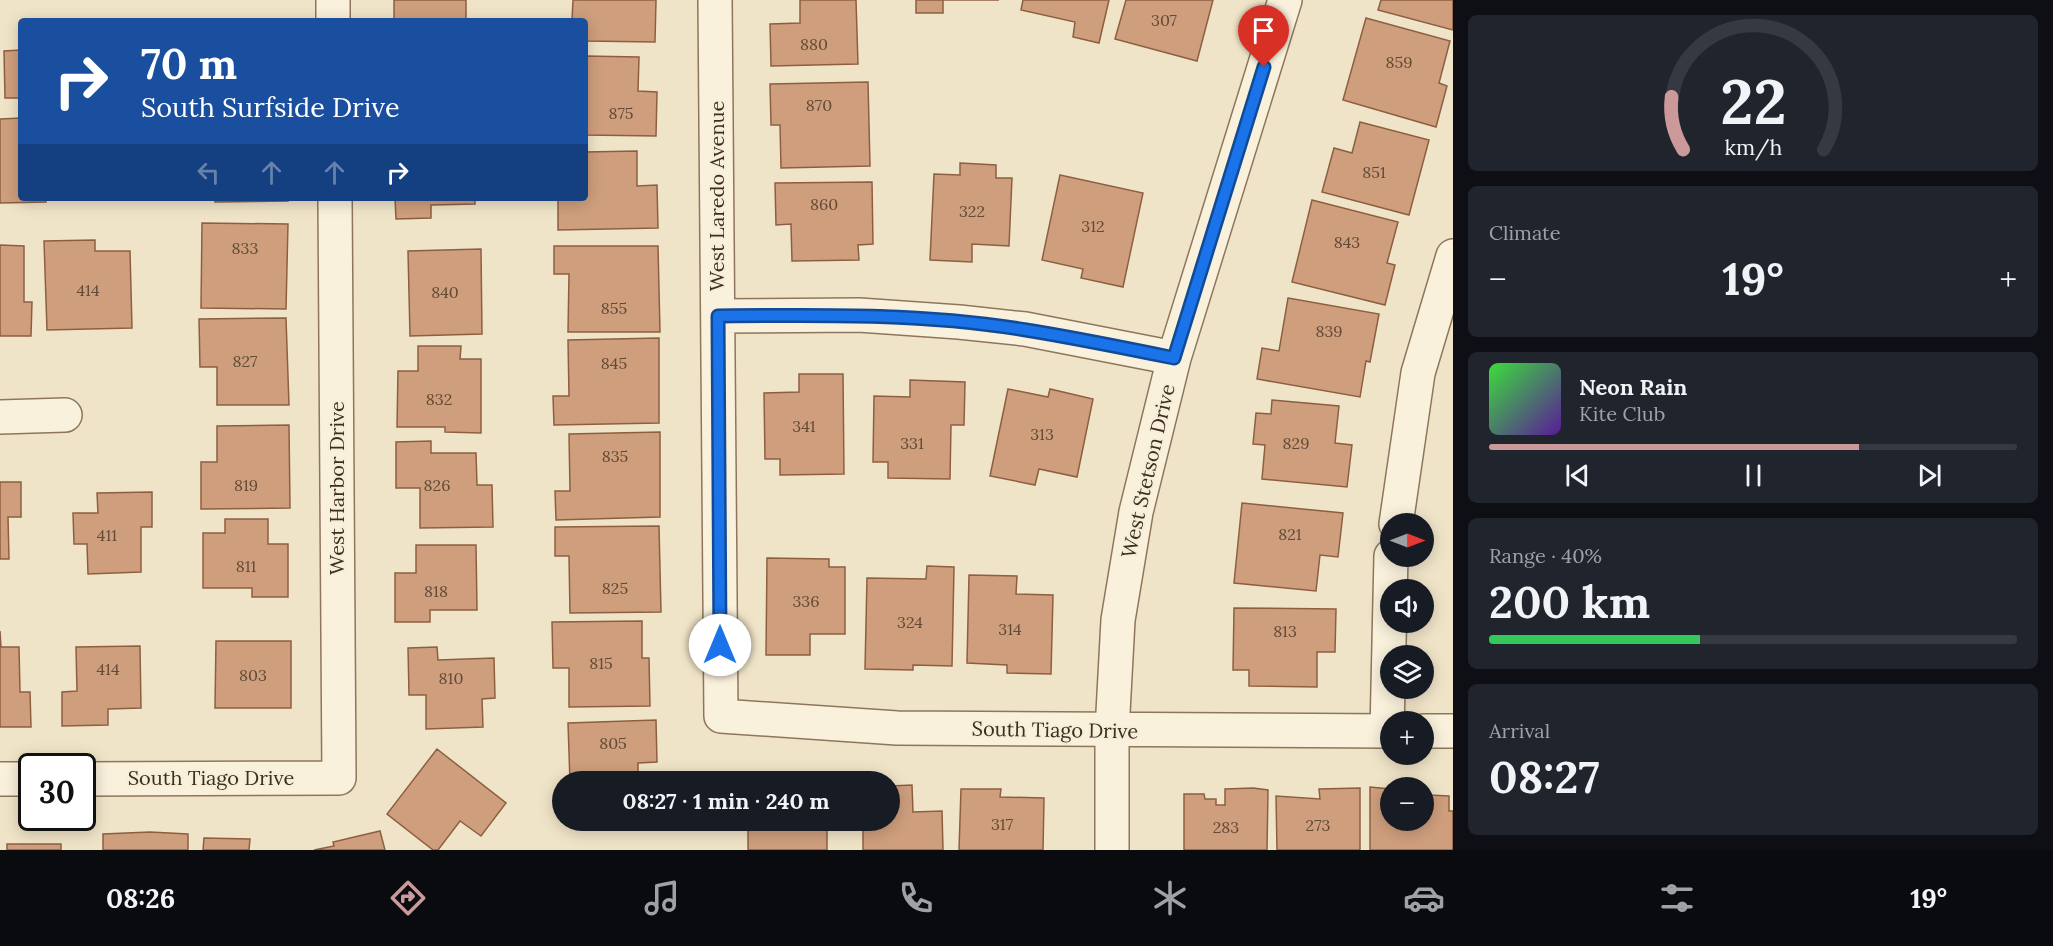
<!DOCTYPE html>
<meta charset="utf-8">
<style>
:root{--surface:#171b24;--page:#20242c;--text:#f1f3f6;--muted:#9ea1a6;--line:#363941;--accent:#cc999b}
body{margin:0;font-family:Lora,serif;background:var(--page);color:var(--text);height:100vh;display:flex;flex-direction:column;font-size:22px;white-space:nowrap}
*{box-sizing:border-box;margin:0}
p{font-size:20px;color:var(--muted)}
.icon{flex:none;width:33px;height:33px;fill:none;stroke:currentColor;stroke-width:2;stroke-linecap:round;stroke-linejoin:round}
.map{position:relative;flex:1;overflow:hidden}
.side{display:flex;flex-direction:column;gap:15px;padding:15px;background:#0d0f14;width:600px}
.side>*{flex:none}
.hud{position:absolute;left:18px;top:18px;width:570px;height:183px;border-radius:6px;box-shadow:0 3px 15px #0003;background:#1a4fa0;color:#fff;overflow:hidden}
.needle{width:39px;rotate:90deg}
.fabs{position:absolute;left:1380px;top:513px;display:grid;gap:12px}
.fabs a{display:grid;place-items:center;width:54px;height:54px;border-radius:50%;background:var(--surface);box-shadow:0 3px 15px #0003;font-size:30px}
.speed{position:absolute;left:18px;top:753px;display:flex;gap:12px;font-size:30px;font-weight:700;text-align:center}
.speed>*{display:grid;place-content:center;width:78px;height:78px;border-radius:50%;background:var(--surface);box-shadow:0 3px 15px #0003;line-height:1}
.speed .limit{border:3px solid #111;border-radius:9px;background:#fff;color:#111}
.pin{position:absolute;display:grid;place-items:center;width:51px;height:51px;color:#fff;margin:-62px -26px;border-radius:50% 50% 50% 0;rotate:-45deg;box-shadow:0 0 6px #0007}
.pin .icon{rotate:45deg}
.me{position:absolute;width:66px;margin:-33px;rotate:0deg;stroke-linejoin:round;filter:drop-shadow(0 0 4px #0008)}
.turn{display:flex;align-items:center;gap:21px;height:126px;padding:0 24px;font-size:27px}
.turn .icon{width:78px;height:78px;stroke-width:2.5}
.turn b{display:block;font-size:42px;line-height:51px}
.lanes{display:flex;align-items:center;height:57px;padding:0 24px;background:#0003;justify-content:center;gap:30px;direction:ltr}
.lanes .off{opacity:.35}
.big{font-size:45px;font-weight:700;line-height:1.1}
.side .card{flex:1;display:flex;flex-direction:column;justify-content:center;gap:9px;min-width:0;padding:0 21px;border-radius:9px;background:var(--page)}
.side .dial{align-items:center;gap:0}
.dial svg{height:156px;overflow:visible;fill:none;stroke:var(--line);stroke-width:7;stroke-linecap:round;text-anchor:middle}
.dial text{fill:var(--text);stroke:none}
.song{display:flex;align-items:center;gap:18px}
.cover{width:72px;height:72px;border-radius:9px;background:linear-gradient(135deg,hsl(120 70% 55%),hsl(270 70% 35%))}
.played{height:6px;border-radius:3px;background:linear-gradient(90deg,var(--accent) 70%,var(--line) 70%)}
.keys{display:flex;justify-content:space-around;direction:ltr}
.heat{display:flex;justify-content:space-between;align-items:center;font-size:33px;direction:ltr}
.charge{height:9px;border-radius:4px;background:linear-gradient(90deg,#34c759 40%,var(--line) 0)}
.trip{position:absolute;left:552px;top:771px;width:348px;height:60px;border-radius:30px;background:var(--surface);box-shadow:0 3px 15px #0003;font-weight:700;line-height:60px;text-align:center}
.tabs{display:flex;height:96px;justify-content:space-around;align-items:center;background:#090b0e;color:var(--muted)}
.tabs .icon{width:42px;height:42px}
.tabs .on{color:var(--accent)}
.tabs b{font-size:27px;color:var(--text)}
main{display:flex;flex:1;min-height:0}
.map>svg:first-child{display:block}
.building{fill:#cf9f7d;stroke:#8d5f41;stroke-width:1.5}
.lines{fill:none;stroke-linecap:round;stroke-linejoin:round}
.minor-casing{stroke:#8d765c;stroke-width:36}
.minor{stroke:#faf1dc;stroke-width:33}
.route-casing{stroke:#114b97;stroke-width:15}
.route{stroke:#1a73e8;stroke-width:10}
.labels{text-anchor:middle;stroke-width:4.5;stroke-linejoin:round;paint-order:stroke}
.number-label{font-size:16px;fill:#624a37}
.street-label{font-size:20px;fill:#3d2e20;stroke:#f7eed8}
</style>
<main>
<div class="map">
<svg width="1453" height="850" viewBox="0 0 1453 850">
<rect width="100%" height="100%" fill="#f0e4c8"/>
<path class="building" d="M394 0H466V19L394 20Z
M573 0H656L655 42 585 41V21H572Z
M800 0H856L858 64 771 66 770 24 800 23Z
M916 0H999H943V13H916Z
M1023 0H1109L1099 43 1073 37 1075 22 1021 10Z
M1126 0H1213L1197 61 1115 39Z
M1381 0H1453V30L1378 10Z
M1366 18 1450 41 1439 83 1447 86 1436 127 1343 100Z
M81 19V21L21 20Z
M21 50V98H5L4 51Z
M585 56 639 57 638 91 657 92 656 136 585 135Z
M868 82 870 166 781 168 780 125H771L770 84Z
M21 118V198H46V202L0 203V119Z
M1360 122 1429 140 1409 215 1322 192 1334 148 1352 153Z
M637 151V186L657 185 658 228 558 230V198H585V152Z
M960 163 996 165V178H1012L1009 246 972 244V262L930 260 934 174 960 175Z
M1060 175 1143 193 1123 287 1081 278 1083 269 1042 260Z
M872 182 873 244 858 245 859 260 792 261 791 224 776 225 775 183Z
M215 198H288V201L215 202Z
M395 198H475V204L431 205V218L396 219Z
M1312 200 1398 222 1387 263 1395 265 1385 305 1292 282Z
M202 223 288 224 286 309 201 308Z
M95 240V251H130L132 328 47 330 44 241Z
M0 245 24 246V302H32L31 336H0Z
M554 246H658L660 332H568L569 274H554Z
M481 249 482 334 410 336 408 251Z
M1288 298 1379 314 1370 362 1366 361 1360 397 1257 379 1262 348 1279 351Z
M286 318 289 405H217V367H200L199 319Z
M659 338V423L554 425 553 396H569L568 340Z
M418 346H461L460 359H481V433L445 432V427H397L398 371H418Z
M799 374H843L844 474 780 475V459H765L764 393 799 392Z
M910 380 965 382 964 425H951L950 479 888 478V462H873L874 396 910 397Z
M1008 389 1048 397 1050 389 1093 399 1077 477 1039 469 1035 485 990 476Z
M1272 400 1339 406 1335 443 1352 445 1347 487 1262 479 1265 445 1253 444 1256 413 1271 414Z
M289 425 290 508 201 509V462H217V426Z
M660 432V517L556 520 555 491H570L569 434Z
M431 441V453H476L477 485H492L493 527 420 528V488H396V442Z
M0 482H21V517H8L9 559H0Z
M152 492V527H141V572L88 574 87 544H74L73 513H98L97 493Z
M1242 503 1343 513 1338 557 1320 555 1316 591 1234 583Z
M225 519H268V544H288V597H252V588H203V533H225Z
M659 526 661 612 570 613 569 556H555V527Z
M416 545H476L477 610H430V622H395V573H416Z
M767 558 829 559V567H845V634H810V655H766Z
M927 566 954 567 952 666 913 665V670L865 669 867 578 926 579Z
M969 575 1017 576 1016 594 1053 595 1051 674 1007 673V665L967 663Z
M1234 608 1336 609 1335 652H1317V687L1249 686V670H1233Z
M642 621V658H649L650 706 569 707V668H553L552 622Z
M0 631 1 647H19L20 692H30L31 727H0Z
M216 641H291V708H215Z
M140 646 141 708 108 709V725L62 726V692L77 691 76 647Z
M437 647 438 660 494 658 495 698 482 699 483 727 426 729V695H409L408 648Z
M656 720 657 762 638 763V774L657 773V782H570L568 723Z
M437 749 506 803 481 836 460 821 438 850H433L387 814Z
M784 778H828V782H784Z
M912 785 913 812 942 811 943 850H863V820H890V786Z
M1370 787 1390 789V820H1424V799L1429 795 1449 796V811H1453V850H1370Z
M1253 788 1268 790 1267 850H1184V794H1204L1205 799H1216V805H1225V789Z
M1360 788V850H1277L1276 796 1320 799 1319 789Z
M961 789H1001L1000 797 1044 798 1043 850H959Z
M748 820H827V850H748Z
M380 831 385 850H314L334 846 333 842Z
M150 832 188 834V850H103V834Z
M204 838 250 839 249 850H203Z
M7 844H61V850H7Z"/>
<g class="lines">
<defs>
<path id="minor" d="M333 0V21
M715 0 721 716 897 728 1390 731
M718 316 859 315 959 322 1025 329 1174 358
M0 417 65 415
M1396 524 1418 373 1453 256
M1387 731 1391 556
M1424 731H1453
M0 779H32
M82 779 339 778 335 198
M1112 850V731L1118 620 1136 512 1174 358 1285 0"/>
</defs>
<use href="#minor" class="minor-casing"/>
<use href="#minor" class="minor"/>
</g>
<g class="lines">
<defs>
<path id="route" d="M720 645 718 316C820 315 924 313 1026 330 1076 338 1125 348 1174 358L1264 67"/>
</defs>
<use href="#route" class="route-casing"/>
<use href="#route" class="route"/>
</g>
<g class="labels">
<g class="number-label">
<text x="1164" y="26">307</text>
<text x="814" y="50">880</text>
<text x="1399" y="68">859</text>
<text x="819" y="111">870</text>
<text x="621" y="119">875</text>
<text x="1374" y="178">851</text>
<text x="824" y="210">860</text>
<text x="972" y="217">322</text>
<text x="1093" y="232">312</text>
<text x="1347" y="248">843</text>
<text x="245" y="254">833</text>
<text x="88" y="296">414</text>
<text x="445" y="298">840</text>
<text x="614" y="314">855</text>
<text x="1329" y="337">839</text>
<text x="245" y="367">827</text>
<text x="614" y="369">845</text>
<text x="439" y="405">832</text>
<text x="804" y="432">341</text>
<text x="1042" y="440">313</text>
<text x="912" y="449">331</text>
<text x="1296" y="449">829</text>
<text x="615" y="462">835</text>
<text x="246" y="491">819</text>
<text x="437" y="491">826</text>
<text x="1290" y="540">821</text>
<text x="107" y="541">411</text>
<text x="246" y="572">811</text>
<text x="615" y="594">825</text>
<text x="436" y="597">818</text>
<text x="806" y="607">336</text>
<text x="910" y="628">324</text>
<text x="1010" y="635">314</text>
<text x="1285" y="637">813</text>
<text x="601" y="669">815</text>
<text x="108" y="675">414</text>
<text x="253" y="681">803</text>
<text x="451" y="684">810</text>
<text x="613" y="749">805</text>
<text x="1002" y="830">317</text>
<text x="1318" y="831">273</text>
<text x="1226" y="833">283</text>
</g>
<g class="street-label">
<text transform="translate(717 196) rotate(-90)" y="7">West Laredo Avenue</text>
<text transform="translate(1148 471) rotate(-77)" y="7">West Stetson Drive</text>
<text transform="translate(337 488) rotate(-90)" y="7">West Harbor Drive</text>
<text transform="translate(1055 730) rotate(1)" y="7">South Tiago Drive</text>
<text x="211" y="785">South Tiago Drive</text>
</g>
</g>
</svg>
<div class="fabs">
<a><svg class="needle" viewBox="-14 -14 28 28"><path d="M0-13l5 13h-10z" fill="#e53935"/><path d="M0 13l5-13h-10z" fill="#9ea1a6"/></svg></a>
<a><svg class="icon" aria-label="sound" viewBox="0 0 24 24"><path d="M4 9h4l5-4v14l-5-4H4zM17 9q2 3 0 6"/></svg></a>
<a><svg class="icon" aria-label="layers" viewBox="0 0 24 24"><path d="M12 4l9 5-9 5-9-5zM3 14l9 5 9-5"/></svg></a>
<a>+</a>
<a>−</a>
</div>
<div class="speed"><div class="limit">30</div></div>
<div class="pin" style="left:1264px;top:67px;background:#d93025"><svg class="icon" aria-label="arrive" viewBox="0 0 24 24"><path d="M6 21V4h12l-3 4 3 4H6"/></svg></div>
<svg class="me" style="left:720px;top:645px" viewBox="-20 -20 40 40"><circle r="19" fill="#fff"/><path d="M0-13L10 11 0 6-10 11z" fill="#1a73e8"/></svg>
<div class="trip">08:27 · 1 min · 240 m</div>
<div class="hud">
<div class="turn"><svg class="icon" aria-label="right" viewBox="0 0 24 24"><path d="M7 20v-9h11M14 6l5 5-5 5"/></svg><div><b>70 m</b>South Surfside Drive</div></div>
<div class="lanes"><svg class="icon off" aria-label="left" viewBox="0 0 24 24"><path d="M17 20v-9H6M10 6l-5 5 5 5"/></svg><svg class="icon off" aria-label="ahead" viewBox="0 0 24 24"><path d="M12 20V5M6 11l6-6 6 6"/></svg><svg class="icon off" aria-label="ahead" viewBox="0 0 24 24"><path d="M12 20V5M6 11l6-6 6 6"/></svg><svg class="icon" aria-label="right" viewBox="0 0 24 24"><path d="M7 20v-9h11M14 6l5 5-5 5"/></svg></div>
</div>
</div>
<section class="side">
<div class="card dial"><svg viewBox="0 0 100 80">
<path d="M14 69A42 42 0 1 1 86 69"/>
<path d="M14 69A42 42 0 0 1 8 42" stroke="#cc999b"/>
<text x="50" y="56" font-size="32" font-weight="700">22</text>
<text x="50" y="72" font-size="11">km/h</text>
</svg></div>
<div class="card"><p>Climate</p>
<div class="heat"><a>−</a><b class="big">19°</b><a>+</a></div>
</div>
<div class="card">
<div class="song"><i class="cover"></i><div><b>Neon Rain</b><p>Kite Club</p></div></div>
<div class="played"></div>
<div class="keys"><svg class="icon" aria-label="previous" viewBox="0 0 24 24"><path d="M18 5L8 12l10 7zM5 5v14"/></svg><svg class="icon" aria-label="pause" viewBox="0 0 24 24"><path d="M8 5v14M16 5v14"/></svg><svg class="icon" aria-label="next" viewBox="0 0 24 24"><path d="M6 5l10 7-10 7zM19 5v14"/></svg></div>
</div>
<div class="card"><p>Range · 40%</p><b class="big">200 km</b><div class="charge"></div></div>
<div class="card"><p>Arrival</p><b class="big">08:27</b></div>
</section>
</main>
<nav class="tabs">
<b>08:26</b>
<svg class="icon on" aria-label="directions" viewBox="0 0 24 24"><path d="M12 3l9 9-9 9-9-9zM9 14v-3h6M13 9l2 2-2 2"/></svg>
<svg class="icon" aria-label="music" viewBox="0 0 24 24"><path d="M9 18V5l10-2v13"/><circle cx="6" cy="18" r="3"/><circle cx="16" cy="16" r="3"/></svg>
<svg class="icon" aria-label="phone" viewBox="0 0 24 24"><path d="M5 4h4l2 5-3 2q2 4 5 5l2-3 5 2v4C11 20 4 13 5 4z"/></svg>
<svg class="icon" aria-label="climate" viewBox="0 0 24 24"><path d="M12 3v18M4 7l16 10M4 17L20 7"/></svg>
<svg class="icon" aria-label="car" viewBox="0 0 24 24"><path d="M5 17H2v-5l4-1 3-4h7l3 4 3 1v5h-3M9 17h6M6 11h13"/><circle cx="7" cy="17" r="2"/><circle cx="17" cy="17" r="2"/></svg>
<svg class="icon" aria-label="filters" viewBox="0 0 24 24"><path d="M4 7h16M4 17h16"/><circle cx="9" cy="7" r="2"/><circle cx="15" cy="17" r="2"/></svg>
<b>19°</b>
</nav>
